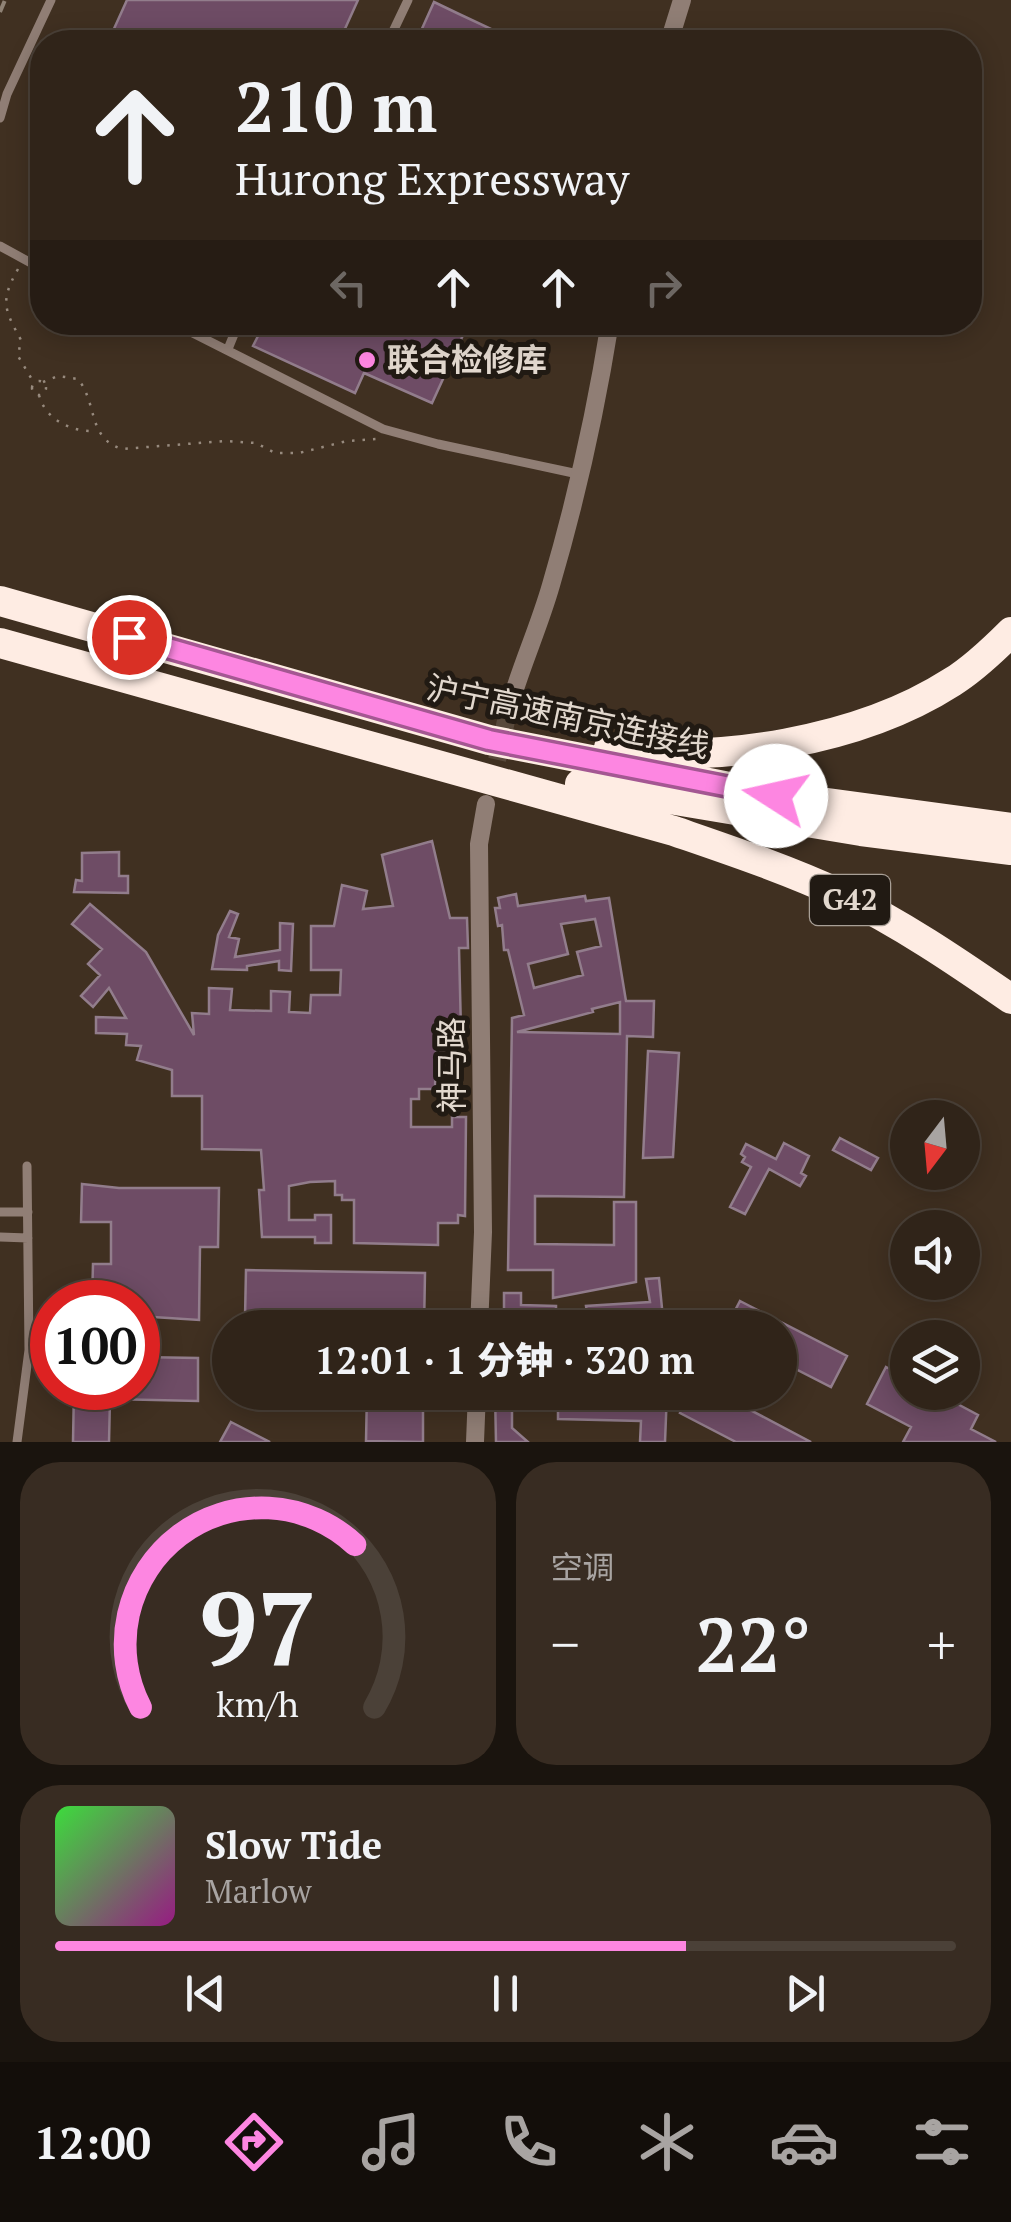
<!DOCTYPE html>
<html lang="zh">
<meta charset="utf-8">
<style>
:root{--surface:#302419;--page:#382c22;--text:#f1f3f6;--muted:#a8a4a2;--line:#4b4138;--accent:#fd86e1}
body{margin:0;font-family:"PT Serif","Noto Sans SC",serif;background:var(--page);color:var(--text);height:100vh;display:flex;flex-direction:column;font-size:38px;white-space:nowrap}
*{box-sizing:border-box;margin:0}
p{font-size:32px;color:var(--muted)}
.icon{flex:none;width:55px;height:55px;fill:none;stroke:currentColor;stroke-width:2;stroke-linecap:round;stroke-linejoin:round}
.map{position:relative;height:1442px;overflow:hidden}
.details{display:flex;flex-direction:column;gap:20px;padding:20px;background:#1a140e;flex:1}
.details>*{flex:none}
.banner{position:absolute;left:30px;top:30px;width:952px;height:305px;border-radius:40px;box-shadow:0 5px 25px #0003,0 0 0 2px var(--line);background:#302419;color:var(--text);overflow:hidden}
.needle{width:65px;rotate:196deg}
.fabs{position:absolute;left:890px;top:1100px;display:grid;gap:20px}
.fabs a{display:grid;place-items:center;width:90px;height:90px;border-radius:50%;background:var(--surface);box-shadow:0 5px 25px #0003,0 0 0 2px var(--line);font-size:50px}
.speed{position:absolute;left:30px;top:1280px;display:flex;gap:20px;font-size:50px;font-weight:700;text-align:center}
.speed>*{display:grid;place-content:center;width:130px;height:130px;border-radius:50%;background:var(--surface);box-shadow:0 5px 25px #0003,0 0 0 2px var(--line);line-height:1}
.speed .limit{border:15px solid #d22;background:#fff;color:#111}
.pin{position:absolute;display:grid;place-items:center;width:85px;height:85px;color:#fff;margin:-42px;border:5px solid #fff;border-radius:50%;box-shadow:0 2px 10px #0007}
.me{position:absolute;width:110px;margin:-55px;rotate:280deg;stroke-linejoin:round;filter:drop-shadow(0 0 8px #0008)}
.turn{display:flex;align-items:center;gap:35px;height:210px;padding:0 40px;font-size:45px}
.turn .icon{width:130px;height:130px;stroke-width:2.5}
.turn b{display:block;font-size:70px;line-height:85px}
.lanes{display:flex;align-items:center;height:95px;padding:0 40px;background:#0003;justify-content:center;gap:50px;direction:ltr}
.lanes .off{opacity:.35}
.big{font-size:75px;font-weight:800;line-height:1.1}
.details .widget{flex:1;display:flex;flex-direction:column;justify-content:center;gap:15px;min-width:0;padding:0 35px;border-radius:40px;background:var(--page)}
.details .dial{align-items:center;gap:0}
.dial svg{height:260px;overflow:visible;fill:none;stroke:var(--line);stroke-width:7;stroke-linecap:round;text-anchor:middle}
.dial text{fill:var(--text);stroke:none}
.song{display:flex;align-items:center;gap:30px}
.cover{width:120px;height:120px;border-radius:15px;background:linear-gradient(135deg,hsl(120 70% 55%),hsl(310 70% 35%))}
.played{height:10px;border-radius:5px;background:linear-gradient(90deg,var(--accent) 70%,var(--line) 70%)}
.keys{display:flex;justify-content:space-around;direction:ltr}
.heat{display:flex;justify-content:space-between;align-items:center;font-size:55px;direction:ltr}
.details .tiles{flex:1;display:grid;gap:20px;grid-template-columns:1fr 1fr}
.widget:last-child{grid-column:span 2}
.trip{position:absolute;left:212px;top:1310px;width:585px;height:100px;border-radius:50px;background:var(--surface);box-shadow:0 5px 25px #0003,0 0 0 2px var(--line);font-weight:800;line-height:100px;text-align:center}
.tab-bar{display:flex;height:160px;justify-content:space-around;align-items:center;background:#130e0a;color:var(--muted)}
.tab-bar .icon{width:70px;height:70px}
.tab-bar .current{color:var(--accent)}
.tab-bar b{font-size:45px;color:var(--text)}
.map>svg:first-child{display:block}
.building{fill:#6e4c65;stroke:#927d8c;stroke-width:2.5;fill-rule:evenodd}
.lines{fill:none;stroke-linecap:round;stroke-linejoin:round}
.minor-tunnel{stroke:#58493b;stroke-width:18;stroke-dasharray:18 9;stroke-linecap:butt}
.path{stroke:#978a7e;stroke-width:2.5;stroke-dasharray:2.5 8;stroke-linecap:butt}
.service{stroke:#907e75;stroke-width:9}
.minor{stroke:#907e75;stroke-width:18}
.motorway{stroke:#feece3;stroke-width:30}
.rail{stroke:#8f8275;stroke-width:4;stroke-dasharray:12 12;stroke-linecap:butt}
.route-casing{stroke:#a45792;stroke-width:25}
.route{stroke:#fd86e1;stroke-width:18}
.poi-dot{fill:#fd86e1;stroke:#211a13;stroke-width:4}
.labels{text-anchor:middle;stroke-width:10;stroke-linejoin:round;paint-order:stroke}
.shield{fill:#211a13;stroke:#a89f96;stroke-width:2.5}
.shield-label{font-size:30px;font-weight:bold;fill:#e2d8ce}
.poi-label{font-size:32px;font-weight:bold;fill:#e2d8ce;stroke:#211a13;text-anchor:start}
.street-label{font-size:32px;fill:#e2d8ce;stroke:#211a13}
</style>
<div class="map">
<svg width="1011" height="1442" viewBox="0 0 1011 1442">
<rect width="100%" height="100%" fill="#403021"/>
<path class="building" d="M127 0H358L339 42H108Z
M434 2 459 14 519 42H416Z
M265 322H469L432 403 364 373 355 393 253 346Z
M432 841 450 918H467L468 948H459L461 1031 445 1032 446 1050 436 1051 435 1089H419V1099H411V1127H452V1117H466L465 1216 458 1215V1223H438V1245L354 1243V1200H342V1195H335V1181L310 1182 289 1186V1220H315V1215H331V1243H315V1237H262L259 1190H264L261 1150 202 1149V1096H172V1070L137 1060 141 1046 126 1045 127 1034 96 1033V1017L126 1018 109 988 93 1007 81 996 100 975 88 964 102 949 72 924 90 904 146 952 194 1035 192 1013 209 1014V988L232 989 230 1010 271 1011V991L290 992 289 1012 310 1013 311 995H340L341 970H311V926H334L342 885 367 891 363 909 393 906 382 855Z
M119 852V876H128V893L74 892 76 880 82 881V853Z
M516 894 518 906 585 896 586 901 609 898 626 1001H654L653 1037 627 1036 624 1197 535 1196V1244L614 1245V1202H636V1282L553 1298V1270H508L512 1018 524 1015 508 950H504L502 925 498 926 495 908H500L498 898ZM595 919 601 946 577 952 583 975 534 988 528 964 568 954 561 924ZM620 1002V1034L517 1032 593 1012 592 1009Z
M230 911 238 914 229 937 239 939 235 957 280 950V923L293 924 291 971 279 970V961L247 966V970L212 969 218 935Z
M648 1051 679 1053 673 1157 643 1158Z
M840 1138 878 1158 871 1170 833 1150Z
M784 1143 809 1156 801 1173 806 1176 800 1186 769 1169 745 1214 730 1207 751 1167 742 1162 745 1157 741 1154 746 1144 776 1159Z
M82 1184 119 1188H219L218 1247H200L199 1320 138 1316V1302L92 1301 93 1264H111V1222H81Z
M246 1270 425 1273 424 1328H368V1320L245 1318Z
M659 1278 664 1328H589L586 1306 650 1302 646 1279Z
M504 1293H521V1305L556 1306V1327H504Z
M740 1301 847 1356 831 1387 780 1361V1328H726Z
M138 1357 198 1358V1401L110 1399 109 1442H73L74 1388H138Z
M886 1367 908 1378V1392H935L978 1415 971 1429 996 1442H903L911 1427 867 1404Z
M367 1392H423V1442L366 1441Z
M495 1392H512V1428L528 1442H496Z
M640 1392H667L665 1442H640L641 1421 558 1419V1408H649V1397Z
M691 1392H716L811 1442H736L680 1413Z
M231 1422 270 1442H220Z"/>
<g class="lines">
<path class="minor-tunnel" d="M491 786 509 708"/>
<path class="path" d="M18 269C0 301 4 309 21 340L18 356 34 383
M32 388a7 7 0 1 1 14 0a7 7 0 1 1-14 0Z
M43 382 58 376 78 379C98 404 87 438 122 449L225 441 256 443 275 453H299L347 441 377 439
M39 395C45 419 71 432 94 431"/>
<path class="service" d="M388 42 408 0
M0 118 7 94 51 0
M0 246 42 269
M171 322 383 429 438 444 578 474
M228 349 239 322
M0 1212H28
M0 1237 28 1238
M17 1442 29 1350 27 1166"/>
<path class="minor" d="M669 42 682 0
M509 708C521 666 539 627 551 585 576 500 596 410 610 322
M479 1328 483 1232 479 844 486 804
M475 1442 477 1392"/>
<path class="motorway" d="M0 601 489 740 776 796 1011 828
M0 643 674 831C729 850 786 869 840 894 900 923 956 961 1011 999
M609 748C716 765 860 741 952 682 973 669 994 649 1011 632
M580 784 861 831 1011 850"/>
<path class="rail" d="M0 12 5 0"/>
</g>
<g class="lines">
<defs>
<path id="route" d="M129 637 489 740 776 796"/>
</defs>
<use href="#route" class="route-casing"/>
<use href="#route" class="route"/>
</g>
<circle class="poi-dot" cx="367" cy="360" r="10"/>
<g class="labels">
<rect class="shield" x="810" y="875" width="80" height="50" rx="8"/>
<g class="shield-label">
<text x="850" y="910">G42</text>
</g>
<g class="poi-label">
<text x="387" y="371">联合检修库</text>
</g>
<g class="street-label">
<text transform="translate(568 717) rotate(12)" y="11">沪宁高速南京连接线</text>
<text transform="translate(452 1065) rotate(-90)" y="11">神马路</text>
</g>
</g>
</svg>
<div class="fabs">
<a><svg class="needle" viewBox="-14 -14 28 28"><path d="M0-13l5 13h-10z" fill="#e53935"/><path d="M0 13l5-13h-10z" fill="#a8a4a2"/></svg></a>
<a><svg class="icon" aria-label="sound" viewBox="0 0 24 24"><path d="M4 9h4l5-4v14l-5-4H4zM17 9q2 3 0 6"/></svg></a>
<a><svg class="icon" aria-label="layers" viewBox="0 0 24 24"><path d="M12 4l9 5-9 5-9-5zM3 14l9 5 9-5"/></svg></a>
</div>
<div class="speed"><div class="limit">100</div></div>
<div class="pin" style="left:129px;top:637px;background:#d93025"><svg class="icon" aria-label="arrive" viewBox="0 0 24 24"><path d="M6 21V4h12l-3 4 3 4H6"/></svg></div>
<svg class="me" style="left:776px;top:796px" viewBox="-20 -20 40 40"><circle r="19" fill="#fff"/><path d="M0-13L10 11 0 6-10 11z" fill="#fd86e1"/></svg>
<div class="trip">12:01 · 1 分钟 · 320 m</div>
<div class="banner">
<div class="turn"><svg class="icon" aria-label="ahead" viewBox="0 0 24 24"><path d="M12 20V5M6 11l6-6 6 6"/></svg><div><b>210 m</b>Hurong Expressway</div></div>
<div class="lanes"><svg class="icon off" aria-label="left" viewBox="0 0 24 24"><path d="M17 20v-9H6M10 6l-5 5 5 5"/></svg><svg class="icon" aria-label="ahead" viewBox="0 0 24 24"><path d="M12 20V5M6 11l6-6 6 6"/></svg><svg class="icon" aria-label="ahead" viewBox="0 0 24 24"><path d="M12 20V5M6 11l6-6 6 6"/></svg><svg class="icon off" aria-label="right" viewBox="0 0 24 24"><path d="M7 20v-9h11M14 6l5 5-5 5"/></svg></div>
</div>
</div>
<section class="details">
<div class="tiles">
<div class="widget dial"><svg viewBox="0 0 100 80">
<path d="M14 69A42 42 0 1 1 86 69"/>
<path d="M14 69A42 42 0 0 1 80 19" stroke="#fd86e1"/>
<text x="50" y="56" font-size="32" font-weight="700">97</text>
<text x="50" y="72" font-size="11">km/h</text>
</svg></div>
<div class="widget"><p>空调</p>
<div class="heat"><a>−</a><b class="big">22°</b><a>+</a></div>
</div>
<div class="widget">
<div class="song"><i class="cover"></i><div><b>Slow Tide</b><p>Marlow</p></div></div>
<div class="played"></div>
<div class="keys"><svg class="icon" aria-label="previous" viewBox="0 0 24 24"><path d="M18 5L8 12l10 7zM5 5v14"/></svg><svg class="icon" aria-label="pause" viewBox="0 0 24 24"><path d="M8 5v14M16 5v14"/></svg><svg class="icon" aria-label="next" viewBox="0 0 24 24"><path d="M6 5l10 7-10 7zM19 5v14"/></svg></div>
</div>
</div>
</section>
<nav class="tab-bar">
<b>12:00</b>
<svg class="icon current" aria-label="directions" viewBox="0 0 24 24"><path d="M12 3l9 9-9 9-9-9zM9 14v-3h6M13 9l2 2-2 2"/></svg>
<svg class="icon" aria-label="music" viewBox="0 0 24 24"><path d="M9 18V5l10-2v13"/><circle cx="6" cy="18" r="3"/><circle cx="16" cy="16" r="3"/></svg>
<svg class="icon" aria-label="phone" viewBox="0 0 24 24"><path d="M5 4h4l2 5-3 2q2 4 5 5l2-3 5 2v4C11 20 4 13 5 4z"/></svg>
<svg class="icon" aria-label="climate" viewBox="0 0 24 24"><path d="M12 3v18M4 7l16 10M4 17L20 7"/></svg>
<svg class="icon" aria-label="car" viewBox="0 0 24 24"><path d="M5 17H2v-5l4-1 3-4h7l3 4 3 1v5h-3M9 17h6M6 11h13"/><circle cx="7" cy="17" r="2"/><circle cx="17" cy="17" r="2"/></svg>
<svg class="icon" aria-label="filters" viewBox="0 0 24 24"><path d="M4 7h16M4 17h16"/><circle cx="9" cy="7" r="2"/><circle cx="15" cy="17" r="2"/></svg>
</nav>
